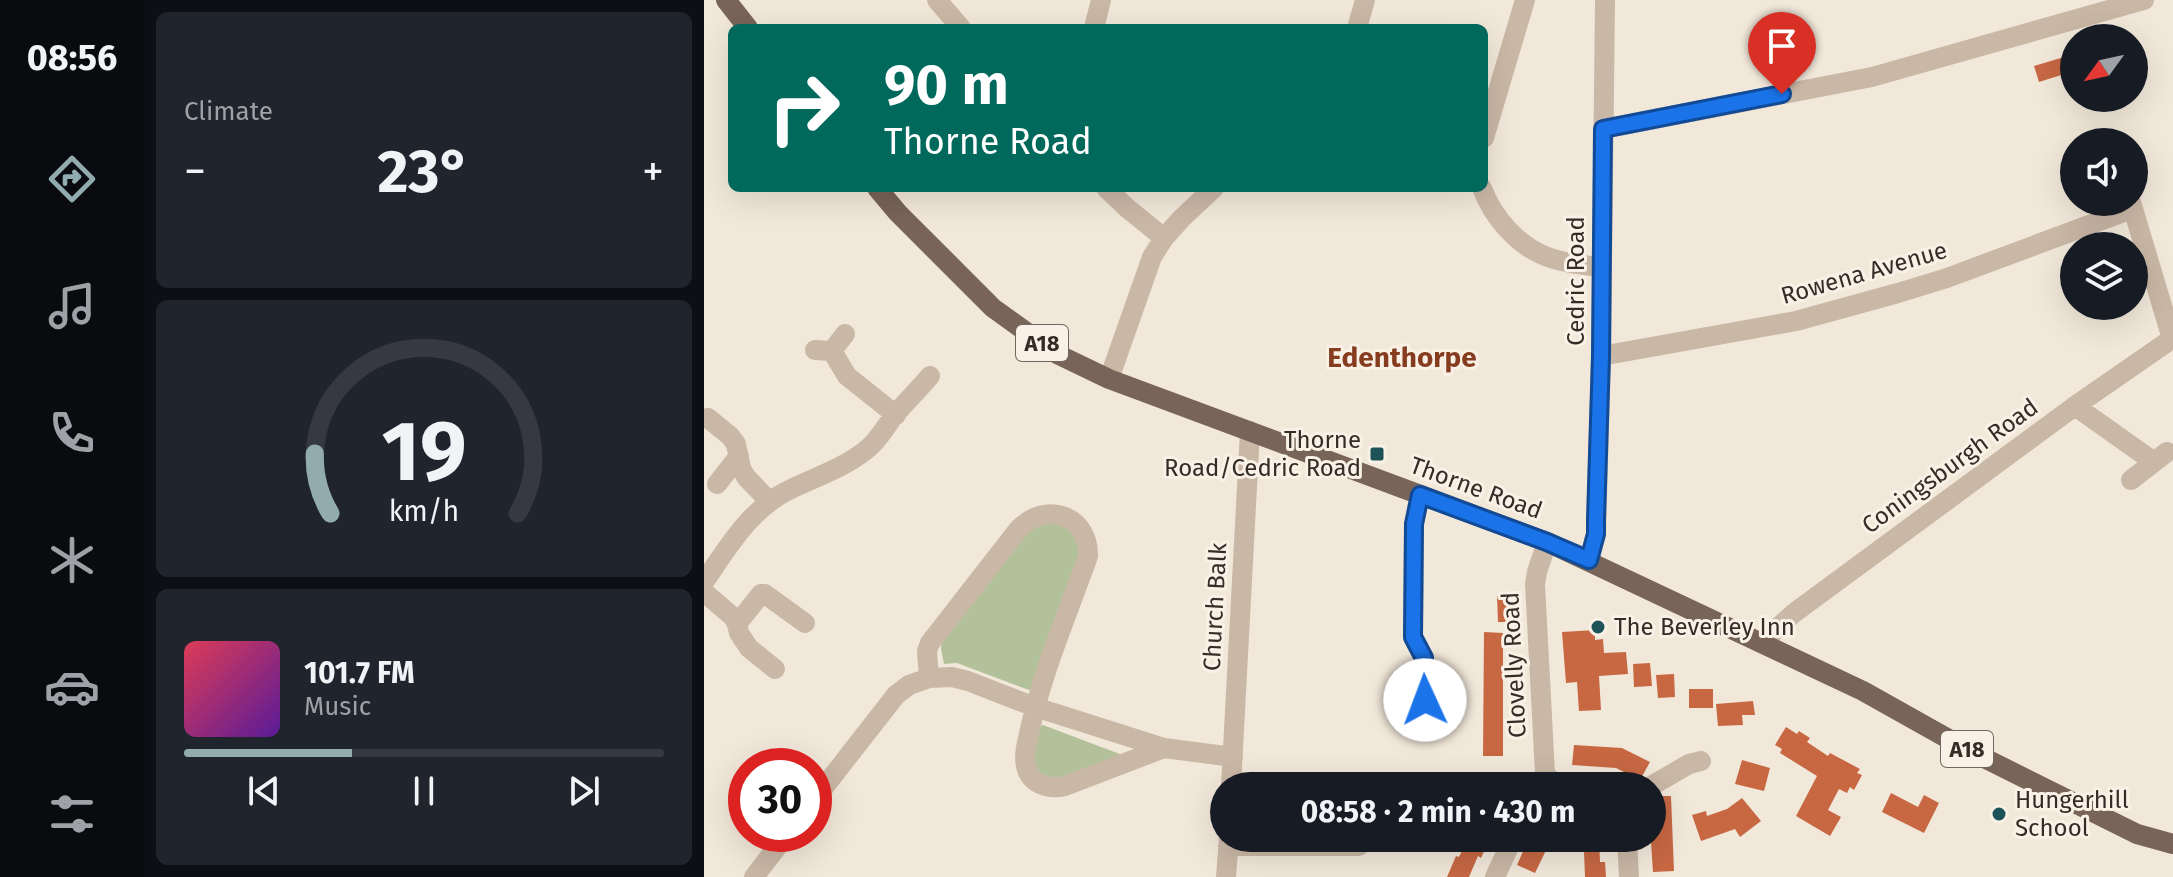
<!DOCTYPE html>
<meta charset="utf-8">
<style>
:root{--surface:#171b24;--page:#20242c;--text:#f1f3f6;--muted:#9ea1a6;--line:#363941;--accent:#91abaf}
body{margin:0;font-family:"Fira Sans",sans-serif;background:var(--page);color:var(--text);height:100vh;display:flex;flex-direction:column;font-size:30px;white-space:nowrap}
*{box-sizing:border-box;margin:0}
p{font-size:26px;color:var(--muted)}
.icon{flex:none;width:44px;height:44px;fill:none;stroke:currentColor;stroke-width:2;stroke-linecap:round;stroke-linejoin:round}
.map{position:relative;flex:1;overflow:hidden}
.details{display:flex;flex-direction:column;gap:12px;padding:12px;background:#0d0f14;width:560px}
.details>*{flex:none}
.hud{position:absolute;left:24px;top:24px;width:760px;height:168px;border-radius:12px;box-shadow:0 8px 32px #0002;background:#00695c;color:#fff;overflow:hidden}
.needle{width:52px;rotate:237deg}
.buttons{position:absolute;left:1356px;top:24px;display:grid;gap:16px}
.buttons a{display:grid;place-items:center;width:88px;height:88px;border-radius:50%;background:var(--surface);box-shadow:0 8px 32px #0002;font-size:40px}
.speed{position:absolute;left:24px;top:748px;display:flex;gap:16px;font-size:40px;font-weight:700;text-align:center}
.speed>*{display:grid;place-content:center;width:104px;height:104px;border-radius:50%;background:var(--surface);box-shadow:0 8px 32px #0002;line-height:1}
.speed .limit{border:12px solid #d22;background:#fff;color:#111}
.pin{position:absolute;display:grid;place-items:center;width:68px;height:68px;color:#fff;margin:-82px -34px;border-radius:50% 50% 50% 0;rotate:-45deg;box-shadow:0 0 8px #0007}
.pin .icon{rotate:45deg}
.me{position:absolute;width:88px;margin:-44px;rotate:358deg;stroke-linejoin:round;filter:drop-shadow(0 0 6px #0008)}
.turn{display:flex;align-items:center;gap:28px;height:168px;padding:0 24px;font-size:36px}
.turn .icon{width:104px;height:104px;stroke-width:2.5}
.turn b{display:block;font-size:56px;line-height:68px}
.big{font-size:60px;font-weight:700;line-height:1.1}
.details .widget{flex:1;display:flex;flex-direction:column;justify-content:center;gap:12px;min-width:0;padding:0 28px;border-radius:12px;background:var(--page)}
.details .dial{align-items:center;gap:0}
.dial svg{height:208px;overflow:visible;fill:none;stroke:var(--line);stroke-width:7;stroke-linecap:round;text-anchor:middle}
.dial text{fill:var(--text);stroke:none}
.song{display:flex;align-items:center;gap:24px}
.cover{width:96px;height:96px;border-radius:12px;background:linear-gradient(135deg,hsl(350 70% 55%),hsl(270 70% 35%))}
.played{height:8px;border-radius:4px;background:linear-gradient(90deg,var(--accent) 35%,var(--line) 35%)}
.keys{display:flex;justify-content:space-around;direction:ltr}
.heat{display:flex;justify-content:space-between;align-items:center;font-size:44px;direction:ltr}
.trip{position:absolute;left:506px;top:772px;width:456px;height:80px;border-radius:40px;background:var(--surface);box-shadow:0 8px 32px #0002;font-weight:700;line-height:80px;text-align:center}
main{display:flex;flex:1;min-height:0}
.tab-bar{display:flex;flex-direction:column;width:144px;justify-content:space-around;align-items:center;background:#090b0e;color:var(--muted)}
.tab-bar .icon{width:56px;height:56px}
.tab-bar .current{color:var(--accent)}
.tab-bar b{font-size:36px;color:var(--text)}
.map>svg:first-child{display:block}
.green{fill:#b2c19a}
.building{fill:#c76843}
.lines{fill:none;stroke-linecap:round;stroke-linejoin:round}
.minor{stroke:#cab8a6;stroke-width:20}
.major{stroke:#786458;stroke-width:20}
.route-casing{stroke:#114b97;stroke-width:20}
.route{stroke:#1a73e8;stroke-width:14}
.poi-dot{fill:#1c5258;stroke:#f9f1e6;stroke-width:3}
.labels{text-anchor:middle;stroke-width:6;stroke-linejoin:round;paint-order:stroke}
.shield{fill:#f9f1e6;stroke:#706760;stroke-width:2}
.shield-label{font-size:22px;font-weight:bold;fill:#362c27}
.street-label{font-size:24px;fill:#362c27;stroke:#f9f1e6}
.poi-label{font-size:24px;fill:#362c27;stroke:#f9f1e6;text-anchor:start}
.quarter-label{font-size:28px;font-weight:bold;fill:#863c1f;stroke:#f9f1e6}
</style>
<main>
<nav class="tab-bar">
<b>08:56</b>
<svg class="icon current" aria-label="directions" viewBox="0 0 24 24"><path d="M12 3l9 9-9 9-9-9zM9 14v-3h6M13 9l2 2-2 2"/></svg>
<svg class="icon" aria-label="music" viewBox="0 0 24 24"><path d="M9 18V5l10-2v13"/><circle cx="6" cy="18" r="3"/><circle cx="16" cy="16" r="3"/></svg>
<svg class="icon" aria-label="phone" viewBox="0 0 24 24"><path d="M5 4h4l2 5-3 2q2 4 5 5l2-3 5 2v4C11 20 4 13 5 4z"/></svg>
<svg class="icon" aria-label="climate" viewBox="0 0 24 24"><path d="M12 3v18M4 7l16 10M4 17L20 7"/></svg>
<svg class="icon" aria-label="car" viewBox="0 0 24 24"><path d="M5 17H2v-5l4-1 3-4h7l3 4 3 1v5h-3M9 17h6M6 11h13"/><circle cx="7" cy="17" r="2"/><circle cx="17" cy="17" r="2"/></svg>
<svg class="icon" aria-label="filters" viewBox="0 0 24 24"><path d="M4 7h16M4 17h16"/><circle cx="9" cy="7" r="2"/><circle cx="15" cy="17" r="2"/></svg>
</nav>
<section class="details">
<div class="widget"><p>Climate</p>
<div class="heat"><a>−</a><b class="big">23°</b><a>+</a></div>
</div>
<div class="widget dial"><svg viewBox="0 0 100 80">
<path d="M14 69A42 42 0 1 1 86 69"/>
<path d="M14 69A42 42 0 0 1 8 46" stroke="#91abaf"/>
<text x="50" y="56" font-size="32" font-weight="700">19</text>
<text x="50" y="72" font-size="11">km/h</text>
</svg></div>
<div class="widget">
<div class="song"><i class="cover"></i><div><b>101.7 FM</b><p>Music</p></div></div>
<div class="played"></div>
<div class="keys"><svg class="icon" aria-label="previous" viewBox="0 0 24 24"><path d="M18 5L8 12l10 7zM5 5v14"/></svg><svg class="icon" aria-label="pause" viewBox="0 0 24 24"><path d="M8 5v14M16 5v14"/></svg><svg class="icon" aria-label="next" viewBox="0 0 24 24"><path d="M6 5l10 7-10 7zM19 5v14"/></svg></div>
</div>
</section>
<div class="map">
<svg width="1469" height="877" viewBox="0 0 1469 877">
<rect width="100%" height="100%" fill="#f2e8da"/>
<path class="green" d="M337 523 362 524 378 545 335 683 325 690 253 663 240 664 237 649 238 641 326 529Z
M339 725 421 756 357 781 341 780 329 770 331 728Z"/>
<path class="building" d="M1370 54V71L1335 82 1330 66Z
M793 596H815V622H794Z
M891 630V640L899 639 900 653 922 652 924 674 895 676 897 710 875 711 873 682 862 683 858 632Z
M780 632 799 633V756H779Z
M946 663 948 686 930 687 929 664Z
M970 674 971 697 954 698 952 675Z
M985 689H1009V708H985Z
M1049 701 1051 715H1038L1039 725 1014 726 1012 704Z
M1082 727 1093 734 1095 731 1106 738 1103 742 1124 756 1126 753 1156 769 1153 773 1158 775 1150 790 1146 787 1143 793 1135 789 1124 810 1137 817 1126 836 1092 816 1113 776 1076 753 1078 749 1071 745Z
M870 745 918 748 946 762 936 780 912 768 868 765Z
M1038 760 1066 768 1060 791 1031 784Z
M783 772 813 786H777Z
M1187 793 1214 807 1220 795 1235 803 1220 833 1178 812Z
M955 796H967L970 871 949 872 947 842 948 799Z
M1038 798 1057 821 1036 837 1031 829 997 841 988 815 1002 811 1003 816 1023 809Z
M764 838H786L777 858 774 856 765 877H743L752 856 755 857Z
M825 838H830L845 844 831 873 813 865Z
M874 838H895L896 862H901L902 877H881L880 852H875Z"/>
<g class="lines">
<path class="minor" d="M233 0 257 28
M390 28 397 0
M653 28 661 0
M899 129 1168 77 1440 0
M780 138 821 0
M402 188 423 208 460 238
M778 188C788 216 813 245 841 256 859 263 878 265 897 267
M1427 202 1468 339
M111 350 128 351 141 334
M128 351 143 376 192 415
M897 356 1092 321 1194 293 1243 278 1428 209
M405 379 448 257 460 238 478 218 510 188
M1371 406 1450 462
M4 418 26 436 32 444 37 468 42 477 66 502
M1427 480 1463 452
M13 484 35 456
M716 495 710 524 709 637 720 658 721 700
M885 560 892 534 897 356 901 0
M0 582C23 549 44 512 81 492 108 478 137 470 162 450 173 442 181 428 189 417 201 403 214 390 226 376
M0 592 29 617 33 624 35 633 45 648 71 669
M33 624 57 594H61L101 623
M1061 644 1065 636 1090 613 1371 406 1469 338
M225 678 223 651 226 643 314 530C341 500 385 515 384 556 364 613 339 670 326 729 324 740 319 754 322 766 326 784 344 790 361 786L460 748
M703 704 721 700 742 713
M841 773 848 782 857 786
M527 786 546 431
M834 786 841 773 831 584 833 572 843 542
M947 786 985 764 997 761
M110 800 192 695 205 685 225 678 248 677 264 681 331 707 460 748 529 757
M923 838 925 877
M524 846H655
M50 877 83 834
M522 877 525 838
M791 877 809 838"/>
<path class="major" d="M22 0 44 28
M173 188 194 213 289 308 353 354 405 379 843 542 1159 691 1266 751 1433 834 1469 844"/>
</g>
<g class="lines">
<defs>
<path id="route" d="M721 700 720 658 709 637 710 524 716 495 843 542 885 560 892 534V519L897 356 899 129 1078 94"/>
</defs>
<use href="#route" class="route-casing"/>
<use href="#route" class="route"/>
</g>
<g class="poi-dot">
<rect x="665" y="446" width="16" height="16" rx="4"/>
<circle cx="894" cy="627" r="8"/>
<circle cx="1295" cy="814" r="8"/>
</g>
<g class="labels">
<g class="shield">
<rect x="312" y="325" width="52" height="36" rx="6"/>
<rect x="1237" y="731" width="52" height="36" rx="6"/>
</g>
<g class="shield-label">
<text x="338" y="351">A18</text>
<text x="1263" y="757">A18</text>
</g>
<g class="street-label">
<text transform="translate(1160 273) rotate(-16)" y="8">Rowena Avenue</text>
<text transform="translate(872 281) rotate(-90)" y="8">Cedric Road</text>
<text transform="translate(1246 466) rotate(-36)" y="8">Coningsburgh Road</text>
<text transform="translate(772 488) rotate(20)" y="8">Thorne Road</text>
<text transform="translate(511 607) rotate(-87)" y="8">Church Balk</text>
<text transform="translate(810 665) rotate(-93)" y="8">Clovelly Road</text>
</g>
<g class="poi-label">
<text x="657" y="448" text-anchor="end">Thorne<tspan x="657" dy="28">Road/Cedric Road</tspan></text>
<text x="910" y="635">The Beverley Inn</text>
<text x="1311" y="808">Hungerhill<tspan x="1311" dy="28">School</tspan></text>
</g>
<g class="quarter-label">
<text x="698" y="367">Edenthorpe</text>
</g>
</g>
</svg>
<div class="buttons">
<a><svg class="needle" viewBox="-14 -14 28 28"><path d="M0-13l5 13h-10z" fill="#e53935"/><path d="M0 13l5-13h-10z" fill="#9ea1a6"/></svg></a>
<a><svg class="icon" aria-label="sound" viewBox="0 0 24 24"><path d="M4 9h4l5-4v14l-5-4H4zM17 9q2 3 0 6"/></svg></a>
<a><svg class="icon" aria-label="layers" viewBox="0 0 24 24"><path d="M12 4l9 5-9 5-9-5zM3 14l9 5 9-5"/></svg></a>
</div>
<div class="speed"><div class="limit">30</div></div>
<div class="pin" style="left:1078px;top:94px;background:#d93025"><svg class="icon" aria-label="arrive" viewBox="0 0 24 24"><path d="M6 21V4h12l-3 4 3 4H6"/></svg></div>
<svg class="me" style="left:721px;top:700px" viewBox="-20 -20 40 40"><circle r="19" fill="#fff"/><path d="M0-13L10 11 0 6-10 11z" fill="#1a73e8"/></svg>
<div class="trip">08:58 · 2 min · 430 m</div>
<div class="hud">
<div class="turn"><svg class="icon" aria-label="right" viewBox="0 0 24 24"><path d="M7 20v-9h11M14 6l5 5-5 5"/></svg><div><b>90 m</b>Thorne Road</div></div>
</div>
</div>
</main>
